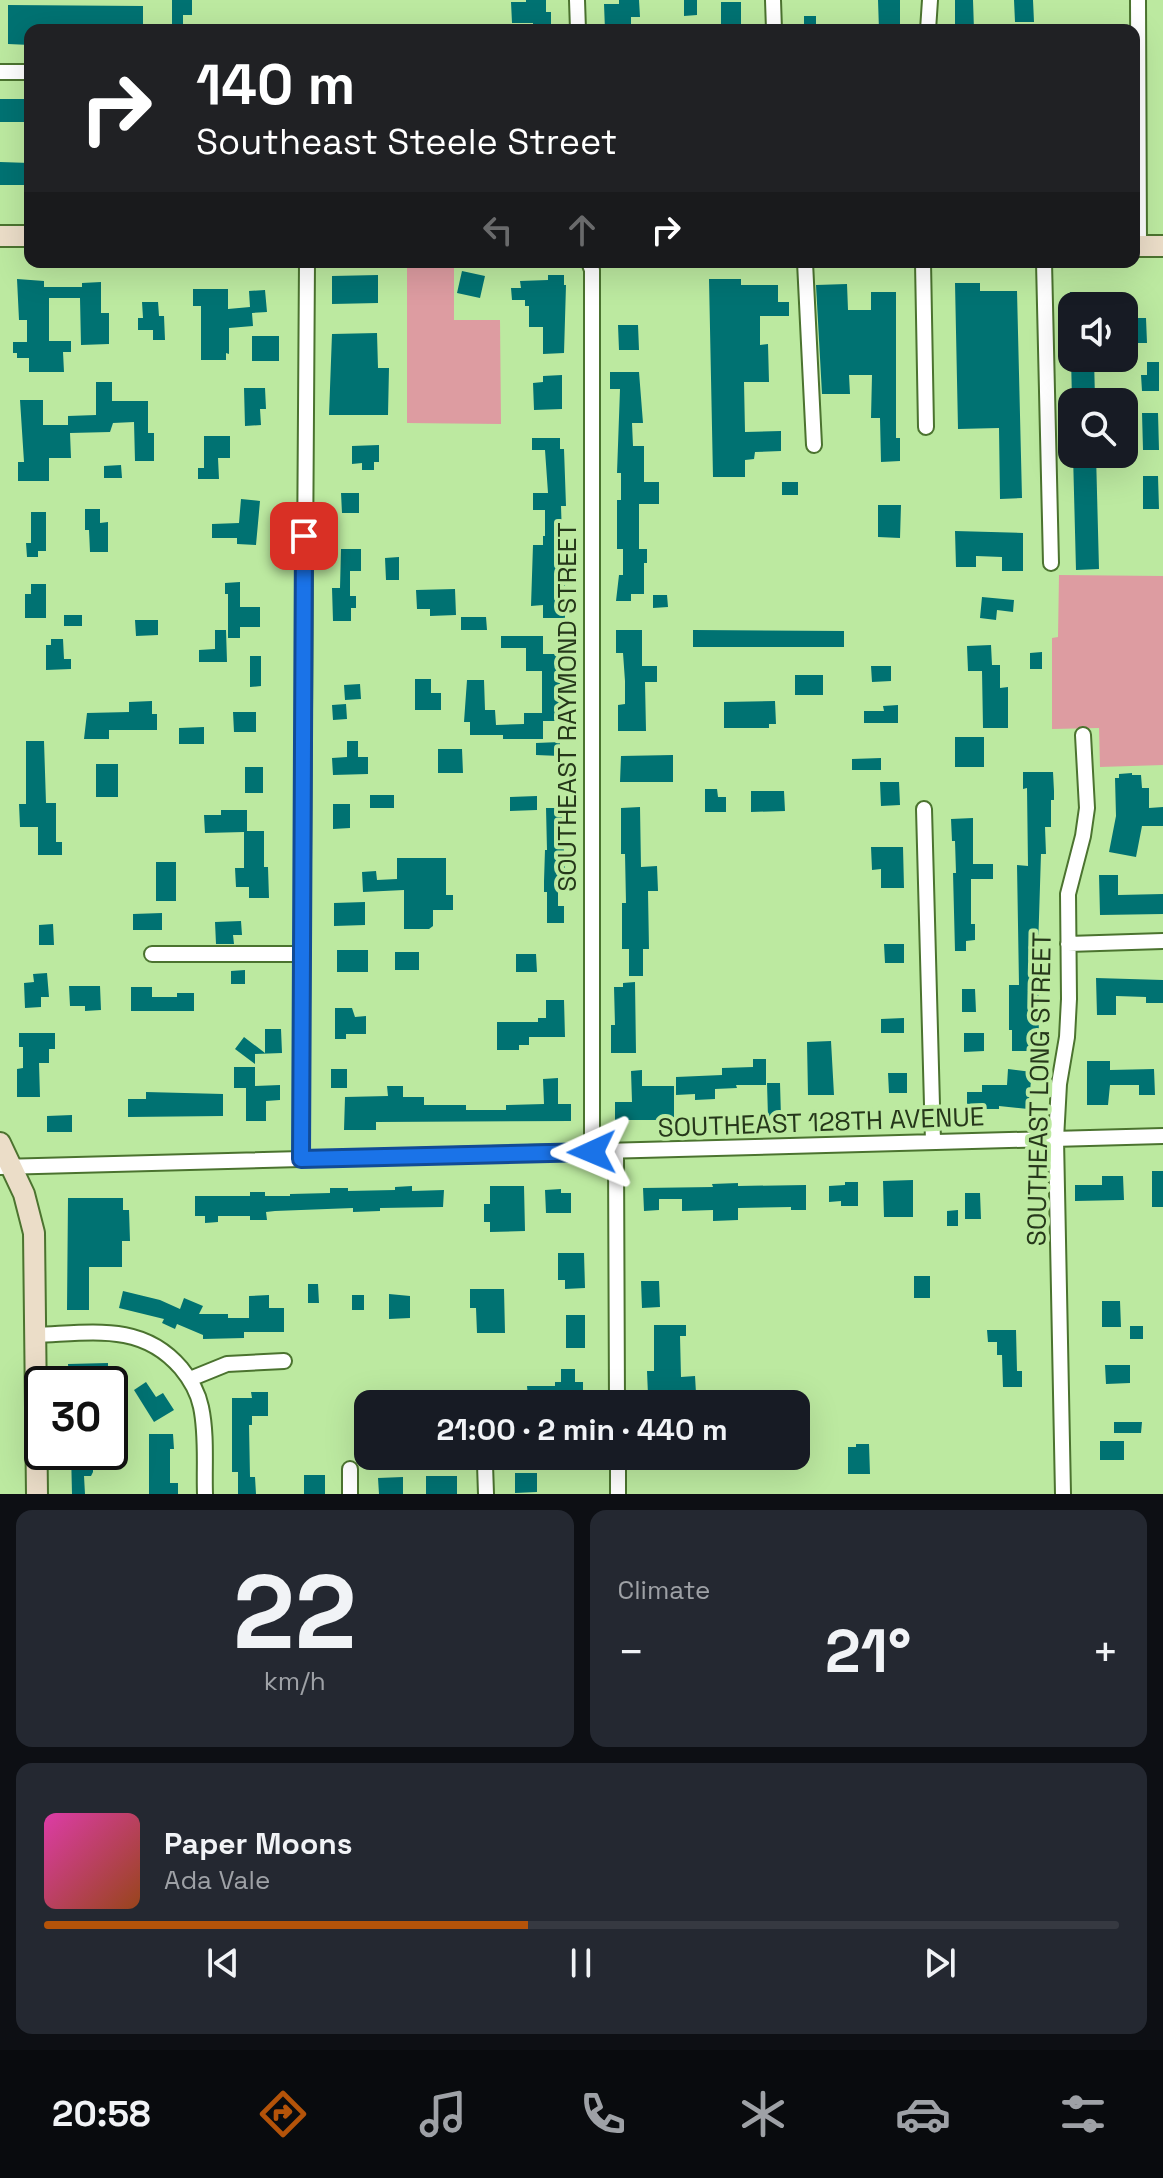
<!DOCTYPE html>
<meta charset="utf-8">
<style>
:root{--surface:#171b24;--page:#242831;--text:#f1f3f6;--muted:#9ea1a6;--line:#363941;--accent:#b45309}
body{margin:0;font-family:"Space Grotesk",sans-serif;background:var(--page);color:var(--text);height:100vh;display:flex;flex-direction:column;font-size:30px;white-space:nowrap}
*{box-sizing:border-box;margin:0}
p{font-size:26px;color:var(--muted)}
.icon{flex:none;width:44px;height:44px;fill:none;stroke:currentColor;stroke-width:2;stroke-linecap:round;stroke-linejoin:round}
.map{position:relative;height:1494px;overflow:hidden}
.drawer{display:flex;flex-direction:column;gap:16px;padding:16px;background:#0d0f14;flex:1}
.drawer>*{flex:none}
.top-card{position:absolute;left:24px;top:24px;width:1116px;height:244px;border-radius:16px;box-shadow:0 8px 32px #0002;background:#202124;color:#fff;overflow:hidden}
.buttons{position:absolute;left:1058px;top:292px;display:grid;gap:16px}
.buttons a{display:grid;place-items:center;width:80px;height:80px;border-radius:16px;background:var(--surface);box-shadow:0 8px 32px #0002;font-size:40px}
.speed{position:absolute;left:24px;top:1366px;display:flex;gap:16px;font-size:40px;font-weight:700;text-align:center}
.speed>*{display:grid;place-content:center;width:104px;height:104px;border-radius:50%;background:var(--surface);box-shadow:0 8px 32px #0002;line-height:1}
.speed .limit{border:4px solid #111;border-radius:12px;background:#fff;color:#111}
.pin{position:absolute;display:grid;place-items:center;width:68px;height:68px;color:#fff;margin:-34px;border-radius:16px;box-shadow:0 4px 12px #0006}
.me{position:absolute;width:88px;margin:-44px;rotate:269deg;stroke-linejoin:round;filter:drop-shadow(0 0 6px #0008)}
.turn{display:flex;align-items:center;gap:28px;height:168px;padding:0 40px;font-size:36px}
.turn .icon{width:104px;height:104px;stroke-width:2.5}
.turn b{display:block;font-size:56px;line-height:68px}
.lanes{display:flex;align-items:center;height:76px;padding:0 40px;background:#0003;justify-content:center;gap:40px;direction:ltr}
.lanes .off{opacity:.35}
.big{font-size:60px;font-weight:800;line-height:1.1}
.drawer .card{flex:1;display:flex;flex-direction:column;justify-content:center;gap:12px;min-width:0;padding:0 28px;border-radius:16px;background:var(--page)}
.drawer .dial{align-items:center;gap:0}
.dial b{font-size:104px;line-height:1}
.song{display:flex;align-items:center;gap:24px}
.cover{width:96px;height:96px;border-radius:12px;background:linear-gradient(135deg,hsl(320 70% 55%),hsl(20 70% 35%))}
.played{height:8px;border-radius:4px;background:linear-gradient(90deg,var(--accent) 45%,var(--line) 45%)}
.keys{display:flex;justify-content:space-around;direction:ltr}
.heat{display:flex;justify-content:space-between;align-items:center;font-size:44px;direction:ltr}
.drawer .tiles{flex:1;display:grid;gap:16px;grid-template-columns:1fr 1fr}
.card:last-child{grid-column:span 2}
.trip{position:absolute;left:354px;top:1390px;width:456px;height:80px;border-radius:16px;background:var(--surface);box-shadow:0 8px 32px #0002;font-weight:800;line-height:80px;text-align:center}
.tab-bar{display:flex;height:128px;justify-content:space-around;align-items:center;background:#090b0e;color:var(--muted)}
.tab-bar .icon{width:56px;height:56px}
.tab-bar .current{color:var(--accent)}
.tab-bar b{font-size:36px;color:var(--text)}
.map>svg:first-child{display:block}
.green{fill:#dd9ca1}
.building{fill:#007272}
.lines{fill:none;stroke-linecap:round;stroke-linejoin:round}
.street-casing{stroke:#4b732f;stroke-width:18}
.secondary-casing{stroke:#4b732f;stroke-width:24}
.street{stroke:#fff;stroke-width:14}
.secondary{stroke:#ebddc8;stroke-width:20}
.route-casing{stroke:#114b97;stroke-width:20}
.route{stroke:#1a73e8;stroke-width:14}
.labels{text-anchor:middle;stroke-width:8;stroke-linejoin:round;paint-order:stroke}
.street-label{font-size:26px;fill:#25371a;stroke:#bce9a0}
</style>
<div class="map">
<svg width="1163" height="1494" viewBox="0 0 1163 1494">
<rect width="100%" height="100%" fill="#bce9a0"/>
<path class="green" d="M407 267H454V320H500L501 424 407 423Z
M1059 575 1163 576V765L1100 767 1099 728 1052 729V638L1058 637Z"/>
<path class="building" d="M172 0H192V15H183V30H172Z
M526 0H546V12H551V30H533V23H512L511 2H526Z
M619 0H639L640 17H631V30H605L604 4H619Z
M684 0H697V15L684 16Z
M878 0H900V30H879Z
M955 0H973L974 30H955Z
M1014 0H1033L1034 22H1015Z
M721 2H741V30H721Z
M8 5 143 6V30H30V45L8 44Z
M804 16H816V30H804Z
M0 99H30V122H0Z
M0 162 30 163V185H0Z
M462 271 485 276 480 298 457 293Z
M378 275V303L332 304V276Z
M548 275H564V285H566L564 353 543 354V327H529V306H525V300H512L511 288H521L520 281 548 280Z
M17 279 44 281V287H82V283L101 282V313H109V344L81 345 80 298H49V341H71V352H63L64 372H29V358H17V353H13V342H27V320H19Z
M709 279H741V285H778V302H789V316H760V345L768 344 769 382H744L745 432 781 431V451L755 452 754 459 745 460V477H713Z
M955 283H980V291H1017L1022 498 1000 499 999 428 958 429Z
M847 284 848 310H871V292H896V438H900V461L881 462 880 418H871L872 375H849L850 394H822L816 285Z
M193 289H228V309L250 307 249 291 265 290 267 312 252 313 253 326 229 328V354L226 353V360H201V306H193Z
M1070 292H1092L1093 306H1070Z
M142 302H158L159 316H164L165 340H153V330H138V318H143Z
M1129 318H1146L1147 343H1129Z
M618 325H638L639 350H619Z
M377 333 378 368H389L388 415H329L332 334Z
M252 336H279V361H252Z
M1071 358H1094L1095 399 1072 400Z
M1147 362H1159V391H1142L1141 375H1147Z
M610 372H639L643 423H632L633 446H644V482H659V504H639V549H647V563H644V594H631V601H616L619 575H623V549H617V500H621V473H617L620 389H610Z
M562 375V409L534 410 533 383 543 382V376Z
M96 382H112V401H148V433H154V461H135L134 422 113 423 110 432 70 433 71 458H49V481H18V462H24L20 400H43V425H68V416L96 415Z
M244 388H265L266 409H260L261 425 245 426Z
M1142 413H1158L1159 450H1143Z
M204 436H230V458H218L219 479H198V468H204Z
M532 438H560V449H564L566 506H561L562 536H565V618H543V605L531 606 533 545H543V536H545V510H533V493H548L545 450H532Z
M379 445V462H374V470H362V463L352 464V446Z
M1073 454H1096L1099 569 1076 570Z
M121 465 122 478H104V466Z
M1143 476H1158L1159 509H1143Z
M782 482H798V495H782Z
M341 493H359V513H342Z
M241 499 260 501 256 545 237 544V538H212V524L239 523Z
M878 505H901L900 538 878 537Z
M85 509H100V523L108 522V552H90L89 530H85Z
M31 512H46V551H38V557H27L26 543H31Z
M955 531 1023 533V571H1002V557L976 556V567H956Z
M341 549H361V571H350V596H356V608H351V621H333L332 588H340Z
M399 557V580H386L385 558Z
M240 582V607H260V627H240V638H228V594H225V583Z
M31 584H46V618H25V594H31Z
M455 589 456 615 430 616V609H417L416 590Z
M653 595H667L668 607 653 608Z
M982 597 1014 600 1013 612 997 610 996 620 980 618Z
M64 615H82V626H64Z
M461 617H486L487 630H461Z
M135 620H158V635L136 636Z
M215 630H226L227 662H199V650L215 649Z
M616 630H642V666H657V682H645L646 731H618V705L625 704V681L623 653H616Z
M693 630 844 631V647H693Z
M501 636H543V654H563L564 677H560V721H543V739H503V735H470V722H464L467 680H484L485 710H495L496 725 524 724V713H542V671H526V648H501Z
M51 639H63L64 659H71V669L46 670V645H51Z
M991 645 992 665H1000V688L1008 687V728H983L982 671H968L967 646Z
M1042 652V669H1030V653Z
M250 656H261V686L250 687Z
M871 666H891V681L872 682Z
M795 675H823V695H795Z
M415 679H431V693H441V710H415Z
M360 684 361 699 345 700 344 685Z
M152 701V714H157V730H109V739H84L87 713 129 712V702Z
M775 701 776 724H769V728H724V702Z
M346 704 347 719 333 720 332 705Z
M898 705V723H864V711H884L883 706Z
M233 712H256V732H234Z
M204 727V744H179V728Z
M955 737H984V767H955Z
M26 741H44L46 803H56V842H62V855H38V827H20L19 804H26Z
M347 741H358V757H368V774L333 775 332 758 347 757Z
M560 742V756L536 755V743Z
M438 749H462L463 773H438Z
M673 755V782H620L621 756Z
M881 758V770H852V759Z
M96 764H118V797H96Z
M245 767H263V793H245Z
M1023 772H1053L1054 791V800H1051V827H1045L1046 854H1041L1038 949 1039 1051H1012V1030H1009V985H1019L1017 865 1028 866 1027 788 1023 789Z
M1132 773V775H1141L1142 788H1149V808L1163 807V826H1142L1136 857 1109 852 1116 816 1115 778H1119V774Z
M880 782H899L900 805 881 806Z
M705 789H717L718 797H726V812H705Z
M751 791H784L785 811 751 812Z
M370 795H394V808H370Z
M537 796V810L510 811V797Z
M333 804H350V828L333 829Z
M640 807 641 867 657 866 658 891H648L649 949H643V976H629V949H622V903H626L625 854H621V808Z
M546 808H562L565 874H558V906H564V923H547V892H544V881L545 850H547Z
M221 810H247V831H264V867H268L269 898H249V887H236L235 868H244V832L205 833 204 815H221Z
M973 818V864H993V879H971V924H975V940L966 941V951H955L953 873H956L955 841H952L951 819Z
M871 847H903L904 888H881V869L872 870Z
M397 858H446V895H453V910H433V926L429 929H404V890L363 892 362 872 376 871 377 880 397 879Z
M156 862H176V901H156Z
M1099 875H1118V895L1163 894V914L1100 915Z
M365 902V925L334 926V903Z
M162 913V930H133V914Z
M241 921 242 935H233L234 944H216L215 922Z
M53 924 54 945H39V925Z
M884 944H904V963H885Z
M337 950H368V972H337Z
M395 952H419V970H395Z
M516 954H536L537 972H516Z
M245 970V984H231V971Z
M47 973 49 997H41V1007L25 1008 24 983 34 982 33 974Z
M1096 978 1163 980V1003H1146V997L1116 996V1015H1097Z
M635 982 636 1053H611V1025H615L614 987H623V983Z
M69 986H100L101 1010 85 1011V1006H70Z
M131 987H152V997H177V993H194V1011H131Z
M962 989H975L976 1012H962Z
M546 1000H564L565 1037H529V1045H519V1050H497V1022H538V1018H546Z
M335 1008H352L355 1017 366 1016V1034H346V1039H335Z
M904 1018V1033H881V1019Z
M265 1029H281L282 1053 255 1054V1064L235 1049 244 1037 265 1053Z
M19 1033H55V1049H49V1063H39L40 1097H17V1069L23 1068V1047H19Z
M964 1033H984V1051L964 1052Z
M831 1041 834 1095H808L807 1042Z
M753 1059H766V1085H736L737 1088 715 1089V1099L695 1100V1094L676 1095V1077L722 1075V1068L753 1067Z
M1087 1061H1110V1070L1154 1069 1155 1095H1139V1085H1110L1108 1105H1087Z
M234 1067H255V1086L280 1085V1100L266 1101V1121H246V1088H234Z
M331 1069H347V1088H331Z
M1008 1069 1032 1072 1028 1109 999 1106V1109H967V1092H982V1085H1007Z
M642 1070V1086H674V1120H615V1102H632L631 1071Z
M888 1073H907V1093H889Z
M558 1078V1104H571V1121L376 1122V1130H344L345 1097 388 1096 387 1086H403V1097H424V1105H466V1110H506V1105L544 1104 543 1079Z
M767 1083H780L781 1117H768Z
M146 1092 223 1094V1116L128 1117V1099H146Z
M72 1115V1132H47V1116Z
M1152 1171H1163V1207H1152Z
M1102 1176H1123L1124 1200 1075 1201V1185H1102Z
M913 1180V1217H884L883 1181Z
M845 1182H858V1206H841V1201L829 1202V1186L845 1185Z
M738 1183V1186L806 1185V1210H791V1207L738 1208V1220L713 1221V1210L682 1211V1199H659V1210L644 1211 643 1188 713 1187 712 1184Z
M412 1186V1191L444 1190 443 1207 380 1208V1211L353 1212V1208L275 1211 266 1212 267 1220H250V1216H218V1222L205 1223V1216H195V1196H250V1192H265V1196H290V1194L330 1193V1188H348V1191L395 1190V1187Z
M490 1186H524L525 1231 490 1232V1222H484V1204H490Z
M561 1189V1193H571V1213H546L545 1190Z
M965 1193H980L981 1219H965Z
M68 1198H123V1210H129L130 1241H122V1267H89V1310H67Z
M958 1210V1226H947V1211Z
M558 1253H584L585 1288 565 1289V1280H558Z
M914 1276H930V1298H914Z
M641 1281H659L660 1307 642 1308Z
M308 1284H318L319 1303H308Z
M470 1289H504L505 1333H477L476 1308H470Z
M123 1291 160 1300 180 1309 184 1298 203 1306 199 1314H228V1318H249V1296L269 1295V1308H284V1332H244V1338L203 1339V1335L177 1324 175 1329 162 1323 164 1319 119 1308Z
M389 1294 410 1296V1318L389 1319Z
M352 1295H364V1310H352Z
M1102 1301H1120L1121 1327H1102Z
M566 1315H585V1348H566Z
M654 1325H686V1336H680L681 1377 695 1376 696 1393 648 1395 647 1371H654Z
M1130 1326H1143V1339H1130Z
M987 1330H1016L1017 1371H1022V1387H1003L1002 1355H997V1342H988Z
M108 1363V1381H69L68 1364Z
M1105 1365H1130V1383L1106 1384Z
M561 1369H575V1382H583V1397H528L527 1386H555V1382H561Z
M146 1382 156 1397 163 1393 174 1410 154 1422 134 1390Z
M251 1392H268V1416H252V1425H249L250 1477H255L256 1494H238V1472H232V1398H252Z
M1114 1422H1142L1141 1433H1114Z
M149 1434H173L174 1449H170V1483H178V1494H149Z
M1100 1441H1124V1460H1100Z
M856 1444H869L870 1474H848V1447H856Z
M71 1452H93V1472L91 1476H84L85 1494H72Z
M515 1473H537V1492L515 1493Z
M304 1475H325V1494H304Z
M426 1476H457V1494H426Z
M403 1477V1494H379L378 1478Z"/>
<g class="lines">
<defs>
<path id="street" d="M577 0 578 30
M773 0 774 30
M1138 0 1139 246
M928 30 930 0
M0 72H30
M589 262 592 270V1152
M805 262 814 445
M923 262 926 427
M1044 262 1051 563
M924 809 933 1142
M1068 944 1163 941
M152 954H301
M616 1152 617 1404
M301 1159 307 262
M0 1167 1163 1136
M36 1335C91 1333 142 1322 181 1368 191 1380 198 1392 201 1407 207 1435 204 1466 205 1494
M190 1379 227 1364 284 1361
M618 1456V1494
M485 1464 486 1494
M350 1469V1494
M1063 1494 1056 1139 1059 1084 1067 1037 1069 999 1068 894 1083 836 1087 808 1083 735"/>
<path id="secondary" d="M0 236H30
M1134 246H1163
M0 1143 24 1194 34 1233 37 1494"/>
</defs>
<use href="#street" class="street-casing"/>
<use href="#secondary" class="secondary-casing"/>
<use href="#street" class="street"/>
<use href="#secondary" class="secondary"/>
</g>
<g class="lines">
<defs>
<path id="route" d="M304 536 301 1159 592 1152"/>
</defs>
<use href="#route" class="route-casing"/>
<use href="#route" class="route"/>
</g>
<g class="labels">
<g class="street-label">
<text transform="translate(567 707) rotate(-90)" y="9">SOUTHEAST RAYMOND STREET</text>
<text transform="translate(1039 1089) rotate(-89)" y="9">SOUTHEAST LONG STREET</text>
<text transform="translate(821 1122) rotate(-2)" y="9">SOUTHEAST 128TH AVENUE</text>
</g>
</g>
</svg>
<div class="buttons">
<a><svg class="icon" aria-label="sound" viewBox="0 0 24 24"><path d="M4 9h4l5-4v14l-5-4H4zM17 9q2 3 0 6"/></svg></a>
<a><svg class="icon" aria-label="search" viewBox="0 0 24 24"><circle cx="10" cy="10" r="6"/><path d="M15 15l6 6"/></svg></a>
</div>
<div class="speed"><div class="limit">30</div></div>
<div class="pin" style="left:304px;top:536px;background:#d93025"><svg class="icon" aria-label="arrive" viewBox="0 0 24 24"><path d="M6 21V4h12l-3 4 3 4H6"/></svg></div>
<svg class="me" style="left:592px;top:1152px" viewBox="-20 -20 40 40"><path d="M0-17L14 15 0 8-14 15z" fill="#1a73e8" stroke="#fff" stroke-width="4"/></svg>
<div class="trip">21:00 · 2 min · 440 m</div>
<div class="top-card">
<div class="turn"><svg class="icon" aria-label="right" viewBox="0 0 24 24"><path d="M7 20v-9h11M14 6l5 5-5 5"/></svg><div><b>140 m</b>Southeast Steele Street</div></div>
<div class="lanes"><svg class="icon off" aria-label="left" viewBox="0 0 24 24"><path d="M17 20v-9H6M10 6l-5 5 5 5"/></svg><svg class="icon off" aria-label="ahead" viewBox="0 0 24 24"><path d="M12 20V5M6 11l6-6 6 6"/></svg><svg class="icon" aria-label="right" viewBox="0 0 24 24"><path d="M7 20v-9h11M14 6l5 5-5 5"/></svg></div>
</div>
</div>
<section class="drawer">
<div class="tiles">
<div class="card dial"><b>22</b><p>km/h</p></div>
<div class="card"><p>Climate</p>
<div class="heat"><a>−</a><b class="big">21°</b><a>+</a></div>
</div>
<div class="card">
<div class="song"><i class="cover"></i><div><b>Paper Moons</b><p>Ada Vale</p></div></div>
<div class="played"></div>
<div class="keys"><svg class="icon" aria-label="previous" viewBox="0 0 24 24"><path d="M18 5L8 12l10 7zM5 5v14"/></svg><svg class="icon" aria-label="pause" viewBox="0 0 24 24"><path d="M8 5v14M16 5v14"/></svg><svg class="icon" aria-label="next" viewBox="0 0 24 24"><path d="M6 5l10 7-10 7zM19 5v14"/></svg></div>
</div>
</div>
</section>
<nav class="tab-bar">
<b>20:58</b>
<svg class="icon current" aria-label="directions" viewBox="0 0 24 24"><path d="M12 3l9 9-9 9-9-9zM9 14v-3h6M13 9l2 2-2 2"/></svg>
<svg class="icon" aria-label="music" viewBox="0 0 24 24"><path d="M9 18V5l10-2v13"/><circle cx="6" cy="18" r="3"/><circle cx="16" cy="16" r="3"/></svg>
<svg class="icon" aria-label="phone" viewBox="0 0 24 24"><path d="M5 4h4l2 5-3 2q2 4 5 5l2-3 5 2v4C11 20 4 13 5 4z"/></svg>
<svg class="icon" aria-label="climate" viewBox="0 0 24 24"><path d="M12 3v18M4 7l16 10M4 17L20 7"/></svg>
<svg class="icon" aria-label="car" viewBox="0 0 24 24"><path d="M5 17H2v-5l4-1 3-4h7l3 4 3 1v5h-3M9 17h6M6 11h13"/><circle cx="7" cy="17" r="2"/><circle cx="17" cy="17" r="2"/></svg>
<svg class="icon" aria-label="filters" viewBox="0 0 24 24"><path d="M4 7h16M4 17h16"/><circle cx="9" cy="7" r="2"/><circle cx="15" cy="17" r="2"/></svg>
</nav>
